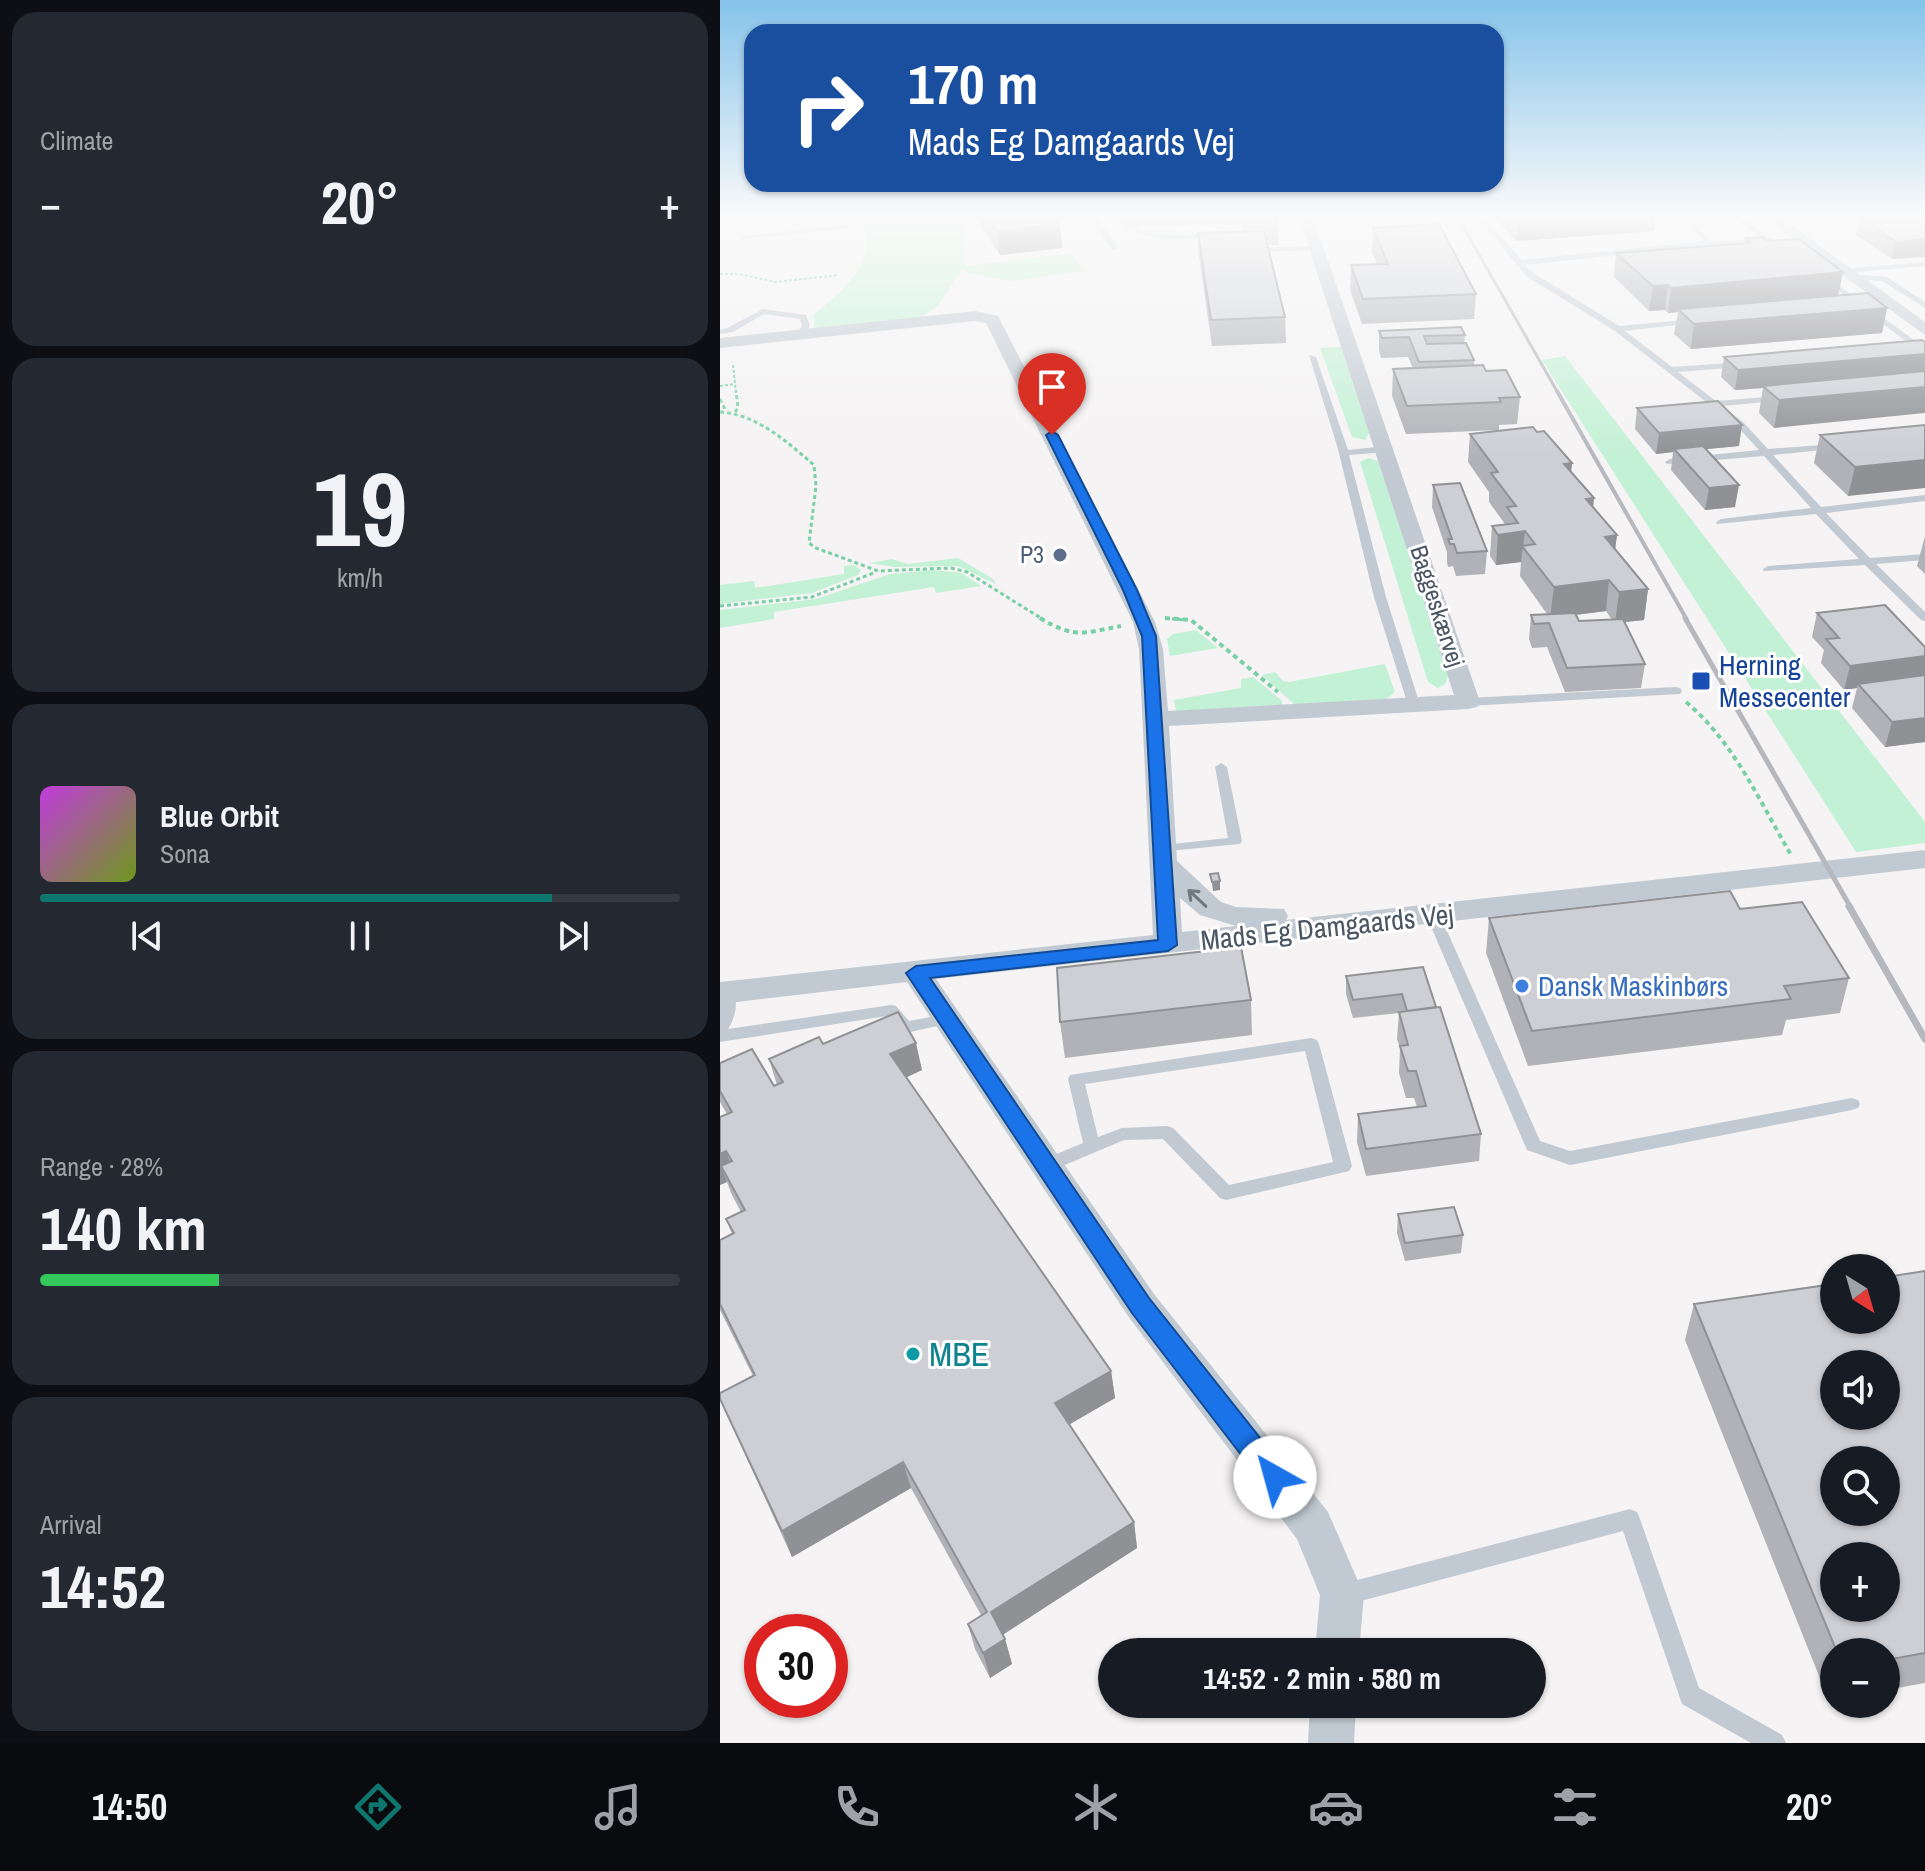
<!DOCTYPE html>
<meta charset="utf-8">
<style>
:root{--surface:#171b24;--page:#242831;--text:#f1f3f6;--muted:#9ea1a6;--line:#363941;--accent:#0f766e}
body{margin:0;font-family:"Archivo Narrow",sans-serif;background:var(--page);color:var(--text);height:100vh;display:flex;flex-direction:column;font-size:30px;white-space:nowrap}
*{box-sizing:border-box;margin:0}
p{font-size:26px;color:var(--muted)}
.icon{flex:none;width:44px;height:44px;fill:none;stroke:currentColor;stroke-width:2;stroke-linecap:round;stroke-linejoin:round}
.map{position:relative;flex:1;overflow:hidden}
.panel{display:flex;flex-direction:column;gap:12px;padding:12px;background:#0d0f14;width:720px}
.panel>*{flex:none}
.guide{position:absolute;left:24px;top:24px;width:760px;height:168px;border-radius:24px;box-shadow:0 2px 6px #0004;background:#1a4fa0;color:#fff;overflow:hidden}
.needle{width:52px;rotate:143deg}
.fabs{position:absolute;left:1100px;top:1254px;display:grid;gap:16px}
.fabs a{display:grid;place-items:center;width:80px;height:80px;border-radius:50%;background:var(--surface);box-shadow:0 2px 6px #0004;font-size:40px}
.speed{position:absolute;left:24px;top:1614px;display:flex;gap:16px;font-size:40px;font-weight:700;text-align:center}
.speed>*{display:grid;place-content:center;width:104px;height:104px;border-radius:50%;background:var(--surface);box-shadow:0 2px 6px #0004;line-height:1}
.speed .limit{border:12px solid #d22;background:#fff;color:#111}
.pin{position:absolute;display:grid;place-items:center;width:68px;height:68px;color:#fff;margin:-82px -34px;border-radius:50% 50% 50% 0;rotate:-45deg;box-shadow:0 0 8px #0007}
.pin .icon{rotate:45deg}
.me{position:absolute;width:88px;margin:-44px;rotate:322deg;stroke-linejoin:round;filter:drop-shadow(0 0 6px #0008)}
.turn{display:flex;align-items:center;gap:28px;height:168px;padding:0 32px;font-size:36px}
.turn .icon{width:104px;height:104px;stroke-width:2.5}
.turn b{display:block;font-size:56px;line-height:68px}
.big{font-size:60px;font-weight:800;line-height:1.1}
.panel .tile{flex:1;display:flex;flex-direction:column;justify-content:center;gap:12px;min-width:0;padding:0 28px;border-radius:24px;background:var(--page)}
.panel .dial{align-items:center;gap:0}
.dial b{font-size:104px;line-height:1}
.song{display:flex;align-items:center;gap:24px}
.cover{width:96px;height:96px;border-radius:12px;background:linear-gradient(135deg,hsl(290 70% 55%),hsl(80 70% 35%))}
.played{height:8px;border-radius:4px;background:linear-gradient(90deg,var(--accent) 80%,var(--line) 80%)}
.keys{display:flex;justify-content:space-around;direction:ltr}
.heat{display:flex;justify-content:space-between;align-items:center;font-size:44px;direction:ltr}
.charge{height:12px;border-radius:6px;background:linear-gradient(90deg,#34c759 28%,var(--line) 0)}
.trip{position:absolute;left:378px;top:1638px;width:448px;height:80px;border-radius:40px;background:var(--surface);box-shadow:0 2px 6px #0004;font-weight:800;line-height:80px;text-align:center}
.menu{display:flex;height:128px;justify-content:space-around;align-items:center;background:#090b0e;color:var(--muted)}
.menu .icon{width:56px;height:56px}
.menu .on{color:var(--accent)}
.menu b{font-size:36px;color:var(--text)}
main{display:flex;flex:1;min-height:0}
.map>svg:first-child{display:block}
.green{fill:#c3f1d5}
.lines{fill:none;stroke-linecap:round;stroke-linejoin:round}
.path-far2{stroke:#7ad0a6;stroke-width:2;stroke-dasharray:3 2;stroke-linecap:butt}
.path-far1{stroke:#7ad0a6;stroke-width:3;stroke-dasharray:4 3;stroke-linecap:butt}
.path{stroke:#7ad0a6;stroke-width:4;stroke-dasharray:5 4;stroke-linecap:butt}
.service{fill:#c1cad2;fill-rule:evenodd}
.minor{fill:#c1cad2;fill-rule:evenodd}
.rail-far3{stroke:#b5b8bd;stroke-width:3}
.rail-far2{stroke:#b5b8bd;stroke-width:4}
.rail-far1{stroke:#b5b8bd;stroke-width:5}
.rail{stroke:#b5b8bd;stroke-width:7}
.wall{fill:#b0b2b7;fill-rule:evenodd}
.shaded-wall{fill:#909195}
.building{fill:#cdcfd5;stroke:#909195;stroke-width:2;fill-rule:evenodd}
.oneway{stroke:#6e7983}
.route{fill:#1a73e8;stroke:#114b97;stroke-width:2}
.service-dot{fill:#5c6f8a;stroke:#fff;stroke-width:3}
.transit-dot{fill:#1a4fb4;stroke:#fff;stroke-width:3}
.shop-dot{fill:#3f7fe0;stroke:#fff;stroke-width:3}
.culture-dot{fill:#0f9aa8;stroke:#fff;stroke-width:3}
.labels{text-anchor:middle;stroke-width:6;stroke-linejoin:round;paint-order:stroke}
.far-service-label{font-size:24px;fill:#4e5e75;stroke:#fff;text-anchor:end}
.far-street-label{font-size:24px;fill:#4a5661;stroke:#fff}
.transit-label{font-size:28px;fill:#164399;stroke:#fff;text-anchor:start}
.street-label{font-size:28px;fill:#4a5661;stroke:#fff}
.shop-label{font-size:28px;fill:#366cbe;stroke:#fff;text-anchor:start}
.near-culture-label{font-size:34px;fill:#0d838f;stroke:#fff;text-anchor:start}
</style>
<main>
<section class="panel">
<div class="tile"><p>Climate</p>
<div class="heat"><a>−</a><b class="big">20°</b><a>+</a></div>
</div>
<div class="tile dial"><b>19</b><p>km/h</p></div>
<div class="tile">
<div class="song"><i class="cover"></i><div><b>Blue Orbit</b><p>Sona</p></div></div>
<div class="played"></div>
<div class="keys"><svg class="icon" aria-label="previous" viewBox="0 0 24 24"><path d="M18 5L8 12l10 7zM5 5v14"/></svg><svg class="icon" aria-label="pause" viewBox="0 0 24 24"><path d="M8 5v14M16 5v14"/></svg><svg class="icon" aria-label="next" viewBox="0 0 24 24"><path d="M6 5l10 7-10 7zM19 5v14"/></svg></div>
</div>
<div class="tile"><p>Range · 28%</p><b class="big">140 km</b><div class="charge"></div></div>
<div class="tile"><p>Arrival</p><b class="big">14:52</b></div>
</section>
<div class="map">
<svg width="1205" height="1743" viewBox="0 0 1205 1743">
<rect width="100%" height="100%" fill="#f5f3f3"/>
<path class="green" d="M137 214H235L244 227 245 266 351 253 365 271 293 281 246 273 244 267 217 307 198 319 94 328V314C125 290 164 256 137 214Z
M621 347 649 433 645 440 632 437 600 348Z
M845 356 1205 822V843L1136 852 822 360Z
M648 458 658 461 728 676 725 684 718 688 708 682 640 462Z
M238 558 273 579 276 584 238 566 174 567 149 563 172 559 188 564Z
M134 565 141 570 138 575 92 593 0 604V585L34 581 35 588 124 574V566Z
M213 570 242 573 261 586 216 593 214 587 54 612V619L0 628V610L96 599 170 574Z
M476 630 498 648 450 656 447 639 453 634Z
M665 664 675 692 666 699 575 705 542 675 555 672 563 681 569 682Z
M533 677 562 701V705L456 711 454 700 521 688V679Z"/>
<g class="lines">
<path class="path-far2" d="M0 274H19L56 282 119 275
M13 365 16 393
M0 386 15 384"/>
<path class="path-far1" d="M0 399 5 409 2 410
M0 412C38 415 66 441 94 465L96 486 89 543 96 548 158 571 231 568 247 572 324 620
M15 412 18 408 16 391
M0 606 92 597 156 572
M445 618 465 620"/>
<path class="path" d="M320 618C355 639 363 633 401 626
M445 618 471 620 558 692
M972 690 990 688
M966 702C1014 742 1040 802 1071 855"/>
<path class="service" d="M366 214H373L397 245V249H391Z
M388 214H395C424 240 460 235 495 233L499 235 495 237C456 240 417 244 388 214Z
M755 214H762L802 260 984 241 955 216 932 218 929 216 930 214H962L992 241 1045 240 1042 244 990 245 805 265 812 272 899 326 977 319 978 321 974 323 905 331 952 367 1024 362V366L1021 367 958 372 996 401 1060 396V400L1057 401 1002 406 1023 422 1048 449 1116 444 1118 446 1113 449 1053 455 1101 507 1205 495V501L1106 513 1150 558 1205 554V560L1156 564 1205 612V621L1201 620 1145 565 1044 571 1043 569 1048 566 1139 559 1096 514 997 524 996 522 1001 519 1091 508 1044 456 947 464 945 462 950 459 1039 450 1017 426 895 331 806 276Z
M1008 214H1016L1056 242 1049 244Z
M1070 214H1105L1051 220 1048 218Z
M132 224 129 228 23 239 19 237Z
M600 246 601 248 597 250 531 252 527 250 531 248Z
M1205 262V266L1123 273 1119 271 1123 269Z
M1142 275 1167 277 1205 302V308L1162 281 1139 279V275Z
M1106 276 1205 348V355L1103 280 1102 278Z
M43 309 86 315 90 326 83 337H77L76 335 82 326 80 319 44 314 13 332 0 334V330L7 328Z
M589 355 596 357 628 450 666 446 671 449 666 452 629 455 666 597 700 705 698 708 694 709 688 705 654 597 618 449Z
M956 687 960 688 962 691 960 694 748 706 742 702 748 698Z
M501 763 507 767 522 841 520 844 438 852 436 849 438 846 443 845 508 838 495 767Z
M713 910 720 915 820 1141 850 1151 1132 1098 1138 1100 1140 1104 1138 1108 1132 1110 850 1165 807 1150 706 915Z
M8 989 13 990C19 1003 15 1018 8 1029L171 1005 176 1006 189 1021 226 1014 232 1015 234 1019 232 1023 226 1024 186 1033 180 1031 167 1016 0 1042V994L3 990Z
M591 1038 597 1040 599 1044 632 1166 629 1171 506 1200 500 1198 443 1139 404 1140 326 1173 320 1171 317 1166 320 1161 363 1143 348 1079 350 1075ZM585 1051 613 1162 509 1185 453 1128 447 1126 402 1128 378 1137 365 1084Z
M910 1509 917 1512 920 1519 979 1688 1062 1735 1066 1743H1031L962 1704 903 1531 626 1605 618 1602 615 1594 618 1586 626 1583Z"/>
<path class="minor" d="M578 214H592L760 702 757 707 748 709 449 726 457 861 501 902 516 907 564 909 568 916 566 920 1205 850V868L216 979 434 1294 608 1512 644 1595 639 1652H595L600 1595 577 1539 408 1316 187 982 0 1004V982L433 935 419 649 413 622 266 323 255 321 0 348V338L255 311 278 316 435 622 443 649 448 711 734 695ZM460 898 480 915 516 926 462 932Z
M1039 214H1056L1205 322V335Z
M590 1704H636L634 1743H588Z"/>
<path class="rail-far3" d="M736 214 838 393"/>
<path class="rail-far2" d="M837 391 967 620"/>
<path class="rail-far1" d="M965 618 1131 908"/>
<path class="rail" d="M1129 906 1205 1039"/>
</g>
<path class="wall" d="M254 214H333L340 224 342 248 280 255Z
M404 214H556L558 222V245H547L565 317 566 343 492 346 479 256 478 233 524 231 522 223 410 227 405 222Z
M774 214H936L934 231 796 241 773 217Z
M1198 214 1172 259 1136 235 1140 217Z
M653 228 756 294 754 319 642 324 630 290 631 265 657 264 652 252Z
M1025 238 1048 241 1123 272 1118 296 1162 333 971 349 954 334 958 312 948 313 945 310 929 311 894 277 896 253 1024 243Z
M659 331 745 335 744 343 754 360V366L766 371 800 397 797 424 779 425V430L686 434 672 396 673 369 693 368 688 357 661 358 659 350Z
M1205 342 1054 428 1039 413 1043 388 1015 390 1001 377 1004 357Z
M917 408 1019 446 986 449 1015 507 985 510 951 470 953 452 936 454 915 429Z
M1205 425 1128 496 1094 463 1100 435Z
M817 432 852 463 851 472 874 498 873 507 897 535 895 549 928 589 924 620 905 622 925 664 921 688 845 692 827 647 812 648 809 639 811 615 827 614 800 576 801 562 776 565 770 556 772 526 785 524 769 502V492L748 462 750 434ZM886 611 892 620 859 621 856 615Z
M713 485 767 551 765 574 736 576 733 566 728 567 727 562V552L712 507Z
M1205 536V574L1197 566Z
M1097 613 1205 647V742L1165 747 1132 708 1137 688 1124 690 1101 663 1104 650 1092 637Z
M1020 909 1129 978 1120 1013 1066 1020 1062 1035 808 1066 766 953 769 918Z
M703 967 716 1007 761 1134 759 1161 646 1176 637 1142 638 1114 697 1107 694 1098H686L679 1073 680 1048 677 1039 679 1013 633 1018 626 994V976Z
M531 1000 532 1035 345 1058 340 1022Z
M103 1044 202 1070 186 1077 391 1371 395 1398 349 1424 414 1522 417 1548 283 1634 285 1639 292 1664 270 1678 255 1649 248 1624 261 1615 191 1488 72 1557 0 1400 33 1376 0 1310V1240L12 1234 6 1219 21 1212 11 1193 7 1182 0 1185V1117L7 1114 0 1102V1091L57 1085 49 1059Z
M678 1214 743 1235 741 1253 685 1261 677 1233Z
M1205 1271V1683L1166 1690V1652H1114V1700L1109 1701 965 1340 974 1304Z"/>
<path class="shaded-wall" d="M850 214H936L934 231 796 241 798 218Z
M340 224 342 248 280 255 277 231Z
M1205 239V257L1172 259 1176 242Z
M1123 272 1118 296 958 309V312L948 313 951 288Z
M948 285 945 310 929 311 933 286Z
M1167 308 1162 333 971 349 974 324Z
M1205 354V373L1043 386V388L1015 390 1018 370Z
M1205 387V413L1054 428 1059 400Z
M1022 425 1019 446 957 452 954 449 953 452 936 454 939 433Z
M1205 460V488L1128 496 1135 467Z
M852 463 849 492 844 464Z
M1019 485 1015 507 985 510 989 488Z
M874 498 871 528 866 499Z
M805 531 801 562 776 565 778 535Z
M897 535 893 565 885 537Z
M889 580 886 611 830 618 834 587Z
M928 589 924 620 895 623 899 592Z
M1205 656V680L1138 684 1137 688 1124 690 1130 666Z
M1205 718V742L1165 747 1172 722Z
M500 881V890L493 891 492 882Z
M196 1043 202 1070 177 1082 170 1054Z
M6 1151 16 1178 1 1166 7 1182 0 1185V1154Z
M391 1371 395 1398 340 1430 335 1403Z
M183 1462 191 1488 72 1557 62 1531Z
M414 1522 417 1548 278 1638 271 1612Z
M285 1639 292 1664 270 1678 263 1653Z"/>
<path class="building" d="M266 214H333L340 224 277 231Z
M525 214H556L558 222 527 223Z
M794 214H850L798 218Z
M1181 214H1198L1205 219V239L1176 242 1140 217Z
M719 224 756 294 643 299 631 265 668 264 653 228Z
M544 231 565 317 491 320 478 233Z
M1042 237 1048 241 1079 239 1123 272 951 288 948 285 933 286 896 253 1031 243 1025 238Z
M1148 293 1167 308 974 324 958 309Z
M741 327 745 335 704 336 707 344 746 343 754 360 699 362 689 337 662 338 659 331Z
M1202 340 1205 342V354L1018 370 1004 357Z
M763 365 766 371 786 370 800 397 779 398 781 402 687 406 673 369Z
M1205 371V387L1059 400 1043 386Z
M998 401 1022 425 939 433 917 408Z
M1205 425V460L1135 467 1100 435Z
M813 427 817 432 824 431 852 463 844 464 874 498 866 499 897 535 885 537 928 589 899 592 889 580 834 587 802 546 815 544 805 531 778 535 772 526 798 523 787 507 796 506 771 473 778 472 750 434Z
M983 446 1019 485 989 488 954 449Z
M740 483 767 551 737 553 734 544H730L728 539H732L713 485Z
M1165 605 1205 647V656L1130 666 1106 639 1119 638 1097 613Z
M855 613 859 621 903 619 925 664 847 668 829 623 814 624 811 615Z
M1205 675V718L1172 722 1138 684Z
M498 873 500 881 492 882 490 874Z
M1010 891 1020 909 1082 902 1129 978 1064 986 1071 999 812 1031 769 918Z
M521 947 531 1000 340 1022 337 968Z
M703 967 716 1007 687 1011 682 994 633 1000 626 976Z
M720 1007 761 1134 646 1149 638 1114 706 1106 696 1071H688L680 1046 688 1045 679 1012Z
M178 1012 196 1043 170 1054 391 1371 335 1403 414 1522 271 1612 285 1639 263 1653 248 1624 267 1612 183 1462 62 1531 0 1399V1393L35 1375 0 1304V1240L14 1233 6 1219 25 1210 1 1166 12 1161 6 1151 0 1154V1117L12 1112 0 1091V1063L32 1049 54 1086 63 1082 49 1059 99 1037 103 1044Z
M734 1207 743 1235 685 1243 678 1214Z
M1205 1271V1653L1166 1660V1652H1117L974 1304 1114 1284V1320H1166V1277ZM1114 1364H1166V1416H1114ZM1114 1460H1166V1512H1114ZM1114 1556H1166V1608H1114Z"/>
<defs><path id="oneway-shaft" d="M-6 0H5M1.5-3L5.5 0L1.5 3" fill="none" stroke-width="1.6" stroke-linecap="round" stroke-linejoin="round" transform="scale(2)"/></defs>
<use class="oneway" href="#oneway-shaft" transform="translate(477 898) rotate(-137)"/>
<linearGradient id="sky" x2="0" y2="1"><stop stop-color="#85c3ea"/><stop offset="0.47" stop-color="#fafafa"/><stop offset="1" stop-color="#fafafa" stop-opacity="0"/></linearGradient>
<rect width="1205" height="458" fill="url(#sky)"/>
<path class="route" d="M332 431 338 435 417 590 436 636 457 945 448 951 210 978 429 1298 564 1468 568 1477 564 1486 555 1489 545 1486 412 1313 186 973 196 966 438 940 422 636 403 590 326 435Z"/>
<circle class="service-dot" cx="340" cy="555" r="8"/>
<rect class="transit-dot" x="971" y="671" width="20" height="20" rx="4"/>
<circle class="shop-dot" cx="802" cy="986" r="8"/>
<circle class="culture-dot" cx="193" cy="1354" r="8"/>
<g class="labels">
<g class="far-service-label">
<text x="324" y="563">P3</text>
</g>
<g class="far-street-label">
<text transform="translate(717 606) rotate(72)" y="8">Baggeskærvej</text>
</g>
<g class="transit-label">
<text x="999" y="675">Herning<tspan x="999" dy="32">Messecenter</tspan></text>
</g>
<g class="street-label">
<text transform="translate(607 927) rotate(-6)" y="10">Mads Eg Damgaards Vej</text>
</g>
<g class="shop-label">
<text x="818" y="996">Dansk Maskinbørs</text>
</g>
<g class="near-culture-label">
<text x="209" y="1366">MBE</text>
</g>
</g>
</svg>
<div class="fabs">
<a><svg class="needle" viewBox="-14 -14 28 28"><path d="M0-13l5 13h-10z" fill="#e53935"/><path d="M0 13l5-13h-10z" fill="#9ea1a6"/></svg></a>
<a><svg class="icon" aria-label="sound" viewBox="0 0 24 24"><path d="M4 9h4l5-4v14l-5-4H4zM17 9q2 3 0 6"/></svg></a>
<a><svg class="icon" aria-label="search" viewBox="0 0 24 24"><circle cx="10" cy="10" r="6"/><path d="M15 15l6 6"/></svg></a>
<a>+</a>
<a>−</a>
</div>
<div class="speed"><div class="limit">30</div></div>
<div class="pin" style="left:332px;top:435px;background:#d93025"><svg class="icon" aria-label="arrive" viewBox="0 0 24 24"><path d="M6 21V4h12l-3 4 3 4H6"/></svg></div>
<svg class="me" style="left:555px;top:1477px" viewBox="-20 -20 40 40"><circle r="19" fill="#fff"/><path d="M0-13L10 11 0 6-10 11z" fill="#1a73e8"/></svg>
<div class="trip">14:52 · 2 min · 580 m</div>
<div class="guide">
<div class="turn"><svg class="icon" aria-label="right" viewBox="0 0 24 24"><path d="M7 20v-9h11M14 6l5 5-5 5"/></svg><div><b>170 m</b>Mads Eg Damgaards Vej</div></div>
</div>
</div>
</main>
<nav class="menu">
<b>14:50</b>
<svg class="icon on" aria-label="directions" viewBox="0 0 24 24"><path d="M12 3l9 9-9 9-9-9zM9 14v-3h6M13 9l2 2-2 2"/></svg>
<svg class="icon" aria-label="music" viewBox="0 0 24 24"><path d="M9 18V5l10-2v13"/><circle cx="6" cy="18" r="3"/><circle cx="16" cy="16" r="3"/></svg>
<svg class="icon" aria-label="phone" viewBox="0 0 24 24"><path d="M5 4h4l2 5-3 2q2 4 5 5l2-3 5 2v4C11 20 4 13 5 4z"/></svg>
<svg class="icon" aria-label="climate" viewBox="0 0 24 24"><path d="M12 3v18M4 7l16 10M4 17L20 7"/></svg>
<svg class="icon" aria-label="car" viewBox="0 0 24 24"><path d="M5 17H2v-5l4-1 3-4h7l3 4 3 1v5h-3M9 17h6M6 11h13"/><circle cx="7" cy="17" r="2"/><circle cx="17" cy="17" r="2"/></svg>
<svg class="icon" aria-label="filters" viewBox="0 0 24 24"><path d="M4 7h16M4 17h16"/><circle cx="9" cy="7" r="2"/><circle cx="15" cy="17" r="2"/></svg>
<b>20°</b>
</nav>
